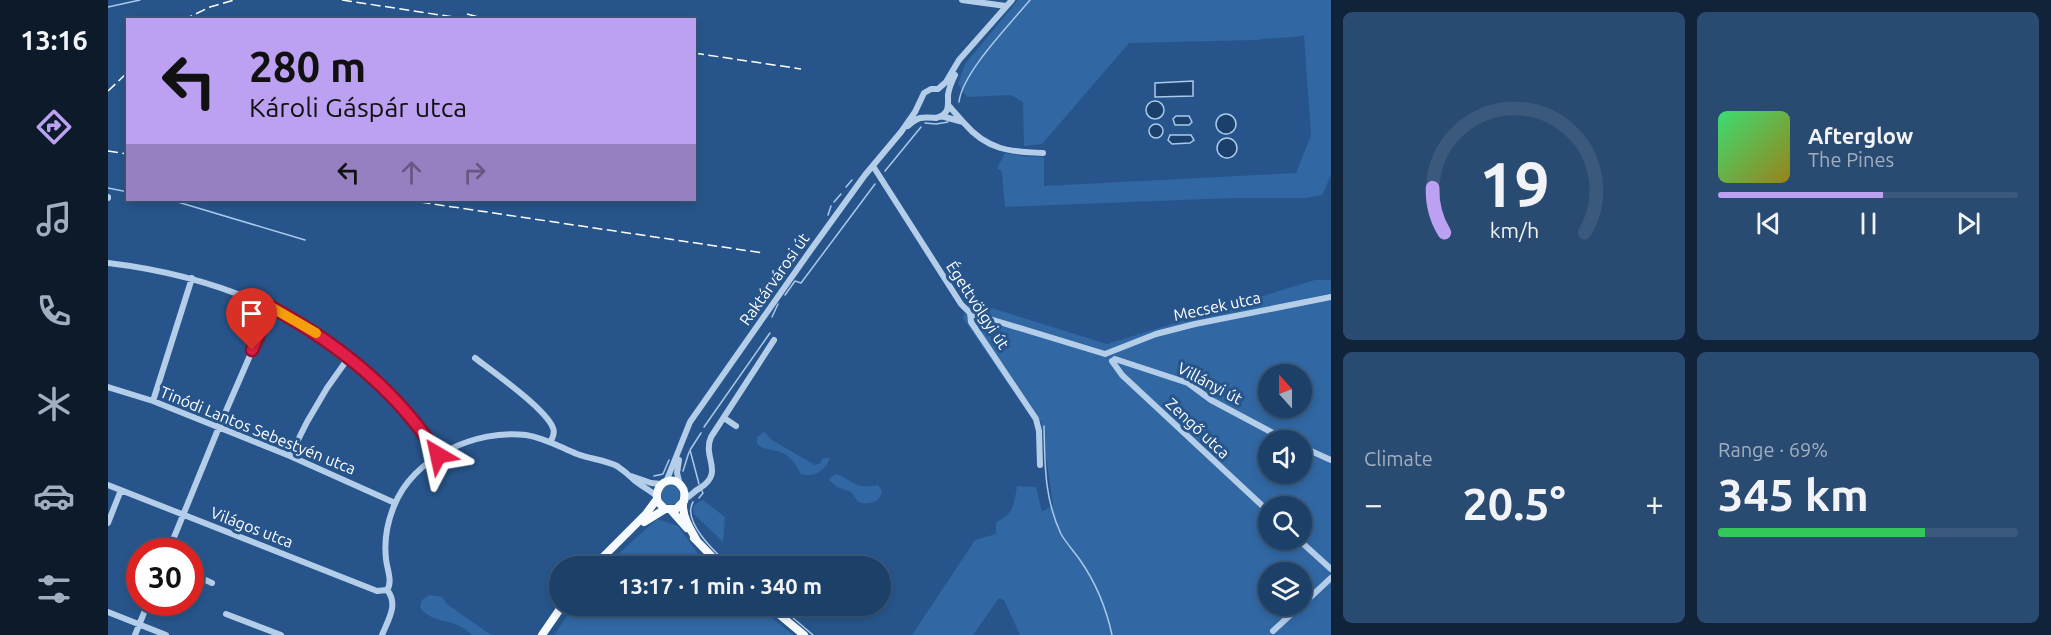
<!DOCTYPE html>
<meta charset="utf-8">
<style>
:root{--surface:#1d4068;--page:#2a4b71;--text:#f1f3f6;--muted:#a0afc0;--line:#3b597c;--accent:#bca0f2}
body{margin:0;font-family:Ubuntu,sans-serif;background:var(--page);color:var(--text);height:100vh;display:flex;flex-direction:column;font-size:22px;white-space:nowrap}
*{box-sizing:border-box;margin:0}
p{font-size:20px;color:var(--muted)}
.icon{flex:none;width:33px;height:33px;fill:none;stroke:currentColor;stroke-width:2;stroke-linecap:round;stroke-linejoin:round}
.map{position:relative;flex:1;overflow:hidden}
.side{display:flex;flex-direction:column;gap:12px;padding:12px;background:#102339;width:720px}
.side>*{flex:none}
.hud{position:absolute;left:18px;top:18px;width:570px;height:183px;border-radius:0px;box-shadow:0 3px 9px #0003,0 0 0 2px var(--line);background:#bca0f2;color:#111;overflow:hidden}
.needle{width:39px;rotate:339deg}
.tools{position:absolute;left:1150px;top:364px;display:grid;gap:12px}
.tools a{display:grid;place-items:center;width:54px;height:54px;border-radius:50%;background:var(--surface);box-shadow:0 3px 9px #0003,0 0 0 2px var(--line);font-size:30px}
.speed{position:absolute;left:18px;top:538px;display:flex;gap:12px;font-size:30px;font-weight:700;text-align:center}
.speed>*{display:grid;place-content:center;width:78px;height:78px;border-radius:50%;background:var(--surface);box-shadow:0 3px 9px #0003,0 0 0 2px var(--line);line-height:1}
.speed .limit{border:9px solid #d22;background:#fff;color:#111}
.pin{position:absolute;display:grid;place-items:center;width:51px;height:51px;color:#fff;margin:-62px -26px;border-radius:50% 50% 50% 0;rotate:-45deg;box-shadow:0 0 6px #0007}
.pin .icon{rotate:45deg}
.me{position:absolute;width:66px;margin:-33px;rotate:324deg;stroke-linejoin:round;filter:drop-shadow(0 0 4px #0008)}
.turn{display:flex;align-items:center;gap:21px;height:126px;padding:0 24px;font-size:27px}
.turn .icon{width:78px;height:78px;stroke-width:2.5}
.turn b{display:block;font-size:42px;line-height:51px}
.lanes{display:flex;align-items:center;height:57px;padding:0 24px;background:#0003;justify-content:center;gap:30px;direction:ltr}
.lanes .off{opacity:.35}
.big{font-size:45px;font-weight:600;line-height:1.1}
.side .tile{flex:1;display:flex;flex-direction:column;justify-content:center;gap:9px;min-width:0;padding:0 21px;border-radius:9px;background:var(--page)}
.side .dial{align-items:center;gap:0}
.dial svg{height:156px;overflow:visible;fill:none;stroke:var(--line);stroke-width:7;stroke-linecap:round;text-anchor:middle}
.dial text{fill:var(--text);stroke:none}
.song{display:flex;align-items:center;gap:18px}
.cover{width:72px;height:72px;border-radius:9px;background:linear-gradient(135deg,hsl(140 70% 55%),hsl(50 70% 35%))}
.played{height:6px;border-radius:3px;background:linear-gradient(90deg,var(--accent) 55%,var(--line) 55%)}
.keys{display:flex;justify-content:space-around;direction:ltr}
.heat{display:flex;justify-content:space-between;align-items:center;font-size:33px;direction:ltr}
.charge{height:9px;border-radius:4px;background:linear-gradient(90deg,#34c759 69%,var(--line) 0)}
.side .tiles{flex:1;display:grid;gap:12px;grid-template-columns:repeat(2,1fr)}
.trip{position:absolute;left:441px;top:556px;width:342px;height:60px;border-radius:30px;background:var(--surface);box-shadow:0 3px 9px #0003,0 0 0 2px var(--line);font-weight:600;line-height:60px;text-align:center}
main{display:flex;flex:1;min-height:0}
.tabs{display:flex;flex-direction:column;width:108px;justify-content:space-around;align-items:center;background:#0c1a2a;color:var(--muted)}
.tabs .icon{width:42px;height:42px}
.tabs .active{color:var(--accent)}
.tabs b{font-size:27px;color:var(--text)}
.map>svg:first-child{display:block}
.green{fill:#3167a2;fill-rule:evenodd}
.water{fill:#1b406b;stroke:#a9c9ea;stroke-width:1.5}
.lines{fill:none;stroke-linecap:round;stroke-linejoin:round}
.stream{stroke:#a9c9ea;stroke-width:1.5}
.minor{stroke:#b4ceea;stroke-width:6}
.major{stroke:#f8fbfe;stroke-width:8}
.rail{stroke:#fff;stroke-width:1.5;stroke-dasharray:10 4.5;stroke-linecap:butt}
.route-casing{stroke:#92132f;stroke-width:15}
.route{stroke:#e11d48;stroke-width:10}
.slow{stroke:#f59e0b;stroke-width:10}
.labels{text-anchor:middle;stroke-width:6;stroke-linejoin:round;paint-order:stroke}
.street-label{font-size:16px;fill:#fff;stroke:#27558b}
</style>
<main>
<nav class="tabs">
<b>13:16</b>
<svg class="icon active" aria-label="directions" viewBox="0 0 24 24"><path d="M12 3l9 9-9 9-9-9zM9 14v-3h6M13 9l2 2-2 2"/></svg>
<svg class="icon" aria-label="music" viewBox="0 0 24 24"><path d="M9 18V5l10-2v13"/><circle cx="6" cy="18" r="3"/><circle cx="16" cy="16" r="3"/></svg>
<svg class="icon" aria-label="phone" viewBox="0 0 24 24"><path d="M5 4h4l2 5-3 2q2 4 5 5l2-3 5 2v4C11 20 4 13 5 4z"/></svg>
<svg class="icon" aria-label="climate" viewBox="0 0 24 24"><path d="M12 3v18M4 7l16 10M4 17L20 7"/></svg>
<svg class="icon" aria-label="car" viewBox="0 0 24 24"><path d="M5 17H2v-5l4-1 3-4h7l3 4 3 1v5h-3M9 17h6M6 11h13"/><circle cx="7" cy="17" r="2"/><circle cx="17" cy="17" r="2"/></svg>
<svg class="icon" aria-label="filters" viewBox="0 0 24 24"><path d="M4 7h16M4 17h16"/><circle cx="9" cy="7" r="2"/><circle cx="15" cy="17" r="2"/></svg>
</nav>
<div class="map">
<svg width="1223" height="635" viewBox="0 0 1223 635">
<rect width="100%" height="100%" fill="#27558b"/>
<path class="green" d="M910 0H1223V175L1214 195 1198 198H1126L897 207 894 172 889 168 897 153 913 156 936 157V186L1188 173 1203 135 1196 35C1179 39 1166 37 1149 40L1021 43 934 144 916 146 915 102 903 95 859 97 850 84 857 64Z
M1207 280H1223V635H912L896 600 891 598 865 635H804L867 540 888 534V522C906 514 906 504 909 486L928 487 934 512 945 505 933 421 900 384 855 318 861 301 999 344ZM1161 375H1194V408H1161ZM1161 441H1194V474H1161ZM1161 507H1194V540H1161ZM1161 573H1194V606H1161Z
M656 432 664 440 707 465 712 463 715 458H722C717 471 706 478 693 474 687 463 681 453 668 451 660 449 655 449 649 444V437Z
M728 474C747 481 747 490 770 485L774 491C772 503 761 505 750 502L743 492 729 487 721 480 723 477Z
M552 495a10 10 0 1 1 20 0a10 10 0 1 1-20 0Z
M595 500 617 517 615 542 586 514 585 507 589 503Z
M549 519 570 526 596 562 602 567H496Z
M321 595 334 597 339 604 383 635H364C348 617 321 624 312 607L314 600Z
M466 606H649L685 635H446Z"/>
<path class="water" d="M1085 81V96L1047 97V83Z
M1038 110a9 9 0 1 1 18 0a9 9 0 1 1-18 0Z
M1108 124a10 10 0 1 1 20 0a10 10 0 1 1-20 0Z
M1068 116H1081L1084 122 1081 125H1067L1065 119Z
M1041 131a7 7 0 1 1 14 0a7 7 0 1 1-14 0Z
M1062 135H1083L1086 140 1082 143 1064 144 1060 140Z
M1109 148a10 10 0 1 1 20 0a10 10 0 1 1-20 0Z"/>
<g class="lines">
<path class="stream" d="M0 7 32 0
M851 102C854 73 902 24 922 0
M817 123 828 124 840 122
M777 171 813 127
M738 187 744 180
M0 188 20 192
M63 200 197 240
M726 202 733 194
M720 215 723 206
M677 295 687 281 693 283 767 184
M664 317 670 304
M936 426C937 464 936 498 953 534 958 543 966 551 972 560 988 583 998 607 1004 635
M596 427 662 333
M575 471 581 452
M546 476 555 474 561 460
M591 484 582 450 593 433
M591 498 595 493 593 489
M585 502C573 522 610 555 623 567
M671 606 705 635"/>
<path class="minor" d="M854 0 898 6
M841 106 855 122
M833 116 855 122
M856 123C879 150 902 152 935 153
M800 126C810 116 815 117 828 118 842 114 840 106 840 95 841 88 844 81 847 75
M765 166 853 304 862 313 863 322 928 419 931 431 932 465
M0 197V198
M0 263C134 279 256 337 331 455
M862 313 997 354
M997 354 1048 334 1087 324 1223 297
M367 358C384 371 438 409 445 428 447 432 445 437 443 441
M1007 359 1080 383 1103 400 1180 441
M1004 361 1014 375 1161 512
M0 387 45 401 182 456 287 503
M45 401 84 278
M616 418 628 426
M1194 447 1223 460
M182 456 199 422 219 388 241 357
M571 460 569 473 572 485
M523 476 543 483 553 484
M558 482 582 422 702 251 757 175 793 132 807 112 816 93 823 89H830L838 82 851 60 904 0
M0 485 269 591 279 590
M577 499C583 496 586 491 592 488 617 472 594 458 603 437L666 340
M0 523 13 490
M1191 540 1223 569
M60 552 111 427 163 307
M82 573 104 583
M279 590C285 582 279 569 278 559 276 541 279 523 286 506 306 457 368 429 418 435 437 438 452 447 469 454 482 459 497 460 509 466 515 470 521 475 526 480 533 486 542 490 548 496
M1194 605 1223 578
M0 612 58 635
M118 614 173 635
M1165 631 1192 606
M27 635 40 603
M274 635C280 620 291 604 279 590"/>
<path class="major" d="M576 501 568 509H557L550 502C544 485 564 472 574 487 579 493 575 499 575 506 575 518 583 530 589 541
M563 510 579 528
M536 522 557 509
M586 538 614 567
M485 567 538 514 549 499
M661 606 696 635
M434 635 454 606"/>
<path class="rail" d="M234 0 365 20
M359 14 382 20
M75 20 102 7 126 0
M586 53 693 69
M0 91 20 72
M0 151 20 154
M298 200 655 253"/>
</g>
<g class="lines">
<defs>
<path id="route" d="M144 350 163 307C229 343 289 390 330 455"/>
</defs>
<use href="#route" class="route-casing"/>
<use href="#route" class="route"/>
<path class="slow" d="M162 308 163 307 208 333"/>
</g>
<g class="labels">
<g class="street-label">
<text transform="translate(666 279) rotate(-55)" y="6">Raktárvárosi út</text>
<text transform="translate(870 305) rotate(57)" y="6">Égettvölgyi út</text>
<text transform="translate(1109 306) rotate(-12)" y="6">Mecsek utca</text>
<text transform="translate(1102 383) rotate(28)" y="6">Villányi út</text>
<text transform="translate(1090 428) rotate(43)" y="6">Zengő utca</text>
<text transform="translate(150 430) rotate(22)" y="6">Tinódi Lantos Sebestyén utca</text>
<text transform="translate(144 527) rotate(21)" y="6">Világos utca</text>
</g>
</g>
</svg>
<div class="tools">
<a><svg class="needle" viewBox="-14 -14 28 28"><path d="M0-13l5 13h-10z" fill="#e53935"/><path d="M0 13l5-13h-10z" fill="#a0afc0"/></svg></a>
<a><svg class="icon" aria-label="sound" viewBox="0 0 24 24"><path d="M4 9h4l5-4v14l-5-4H4zM17 9q2 3 0 6"/></svg></a>
<a><svg class="icon" aria-label="search" viewBox="0 0 24 24"><circle cx="10" cy="10" r="6"/><path d="M15 15l6 6"/></svg></a>
<a><svg class="icon" aria-label="layers" viewBox="0 0 24 24"><path d="M12 4l9 5-9 5-9-5zM3 14l9 5 9-5"/></svg></a>
</div>
<div class="speed"><div class="limit">30</div></div>
<div class="pin" style="left:144px;top:350px;background:#d93025"><svg class="icon" aria-label="arrive" viewBox="0 0 24 24"><path d="M6 21V4h12l-3 4 3 4H6"/></svg></div>
<svg class="me" style="left:330px;top:455px" viewBox="-20 -20 40 40"><path d="M0-17L14 15 0 8-14 15z" fill="#e11d48" stroke="#fff" stroke-width="4"/></svg>
<div class="trip">13:17 · 1 min · 340 m</div>
<div class="hud">
<div class="turn"><svg class="icon" aria-label="left" viewBox="0 0 24 24"><path d="M17 20v-9H6M10 6l-5 5 5 5"/></svg><div><b>280 m</b>Károli Gáspár utca</div></div>
<div class="lanes"><svg class="icon" aria-label="left" viewBox="0 0 24 24"><path d="M17 20v-9H6M10 6l-5 5 5 5"/></svg><svg class="icon off" aria-label="ahead" viewBox="0 0 24 24"><path d="M12 20V5M6 11l6-6 6 6"/></svg><svg class="icon off" aria-label="right" viewBox="0 0 24 24"><path d="M7 20v-9h11M14 6l5 5-5 5"/></svg></div>
</div>
</div>
<section class="side">
<div class="tiles">
<div class="tile dial"><svg viewBox="0 0 100 80">
<path d="M14 69A42 42 0 1 1 86 69"/>
<path d="M14 69A42 42 0 0 1 8 46" stroke="#bca0f2"/>
<text x="50" y="56" font-size="32" font-weight="700">19</text>
<text x="50" y="72" font-size="11">km/h</text>
</svg></div>
<div class="tile">
<div class="song"><i class="cover"></i><div><b>Afterglow</b><p>The Pines</p></div></div>
<div class="played"></div>
<div class="keys"><svg class="icon" aria-label="previous" viewBox="0 0 24 24"><path d="M18 5L8 12l10 7zM5 5v14"/></svg><svg class="icon" aria-label="pause" viewBox="0 0 24 24"><path d="M8 5v14M16 5v14"/></svg><svg class="icon" aria-label="next" viewBox="0 0 24 24"><path d="M6 5l10 7-10 7zM19 5v14"/></svg></div>
</div>
<div class="tile"><p>Climate</p>
<div class="heat"><a>−</a><b class="big">20.5°</b><a>+</a></div>
</div>
<div class="tile"><p>Range · 69%</p><b class="big">345 km</b><div class="charge"></div></div>
</div>
</section>
</main>
